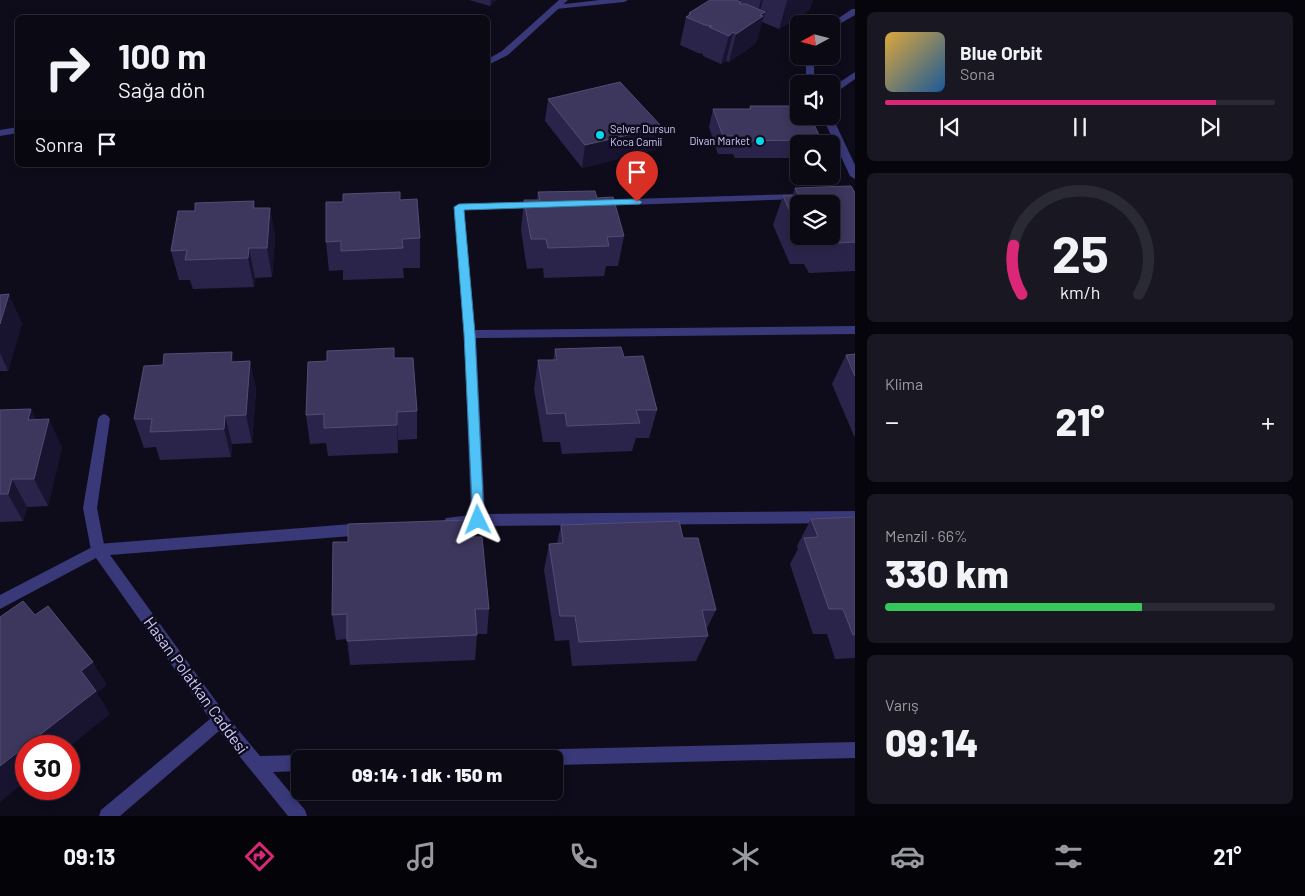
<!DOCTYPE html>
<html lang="tr">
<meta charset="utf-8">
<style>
:root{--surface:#0a0914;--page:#181722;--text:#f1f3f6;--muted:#999aa0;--line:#2a2a34;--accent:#db2777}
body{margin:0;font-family:Barlow,sans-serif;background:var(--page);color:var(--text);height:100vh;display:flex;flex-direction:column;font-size:19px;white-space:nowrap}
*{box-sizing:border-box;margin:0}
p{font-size:16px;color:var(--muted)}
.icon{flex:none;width:28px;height:28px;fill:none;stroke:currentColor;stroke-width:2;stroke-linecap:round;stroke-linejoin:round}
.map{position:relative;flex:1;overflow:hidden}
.drawer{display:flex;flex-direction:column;gap:12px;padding:12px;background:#06050b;width:450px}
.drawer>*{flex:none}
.guide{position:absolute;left:15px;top:15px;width:475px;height:152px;border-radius:8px;box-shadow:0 2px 8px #0003,0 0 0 1px var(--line);background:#0a0914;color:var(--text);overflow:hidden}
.needle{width:32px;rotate:263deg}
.fabs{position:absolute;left:790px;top:15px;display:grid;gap:10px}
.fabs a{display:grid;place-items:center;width:50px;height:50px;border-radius:8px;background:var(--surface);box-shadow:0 2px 8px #0003,0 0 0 1px var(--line);font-size:25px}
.speed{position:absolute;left:15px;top:735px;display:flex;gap:10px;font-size:25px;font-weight:700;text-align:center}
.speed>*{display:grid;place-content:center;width:65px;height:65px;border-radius:50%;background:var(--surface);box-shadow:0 2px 8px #0003,0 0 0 1px var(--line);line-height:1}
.speed .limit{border:8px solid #d22;background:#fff;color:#111}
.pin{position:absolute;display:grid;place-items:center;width:42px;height:42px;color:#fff;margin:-51px -21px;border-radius:50% 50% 50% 0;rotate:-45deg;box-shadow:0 0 5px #0007}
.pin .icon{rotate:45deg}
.me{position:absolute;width:55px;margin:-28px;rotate:358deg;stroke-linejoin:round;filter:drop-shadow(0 0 4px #0008)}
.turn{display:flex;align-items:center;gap:18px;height:105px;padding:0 20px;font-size:22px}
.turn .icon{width:65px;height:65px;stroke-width:2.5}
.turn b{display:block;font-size:35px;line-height:42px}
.then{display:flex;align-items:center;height:48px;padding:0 20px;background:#0003;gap:10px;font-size:19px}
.big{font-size:38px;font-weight:800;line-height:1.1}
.drawer .card{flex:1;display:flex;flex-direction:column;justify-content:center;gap:8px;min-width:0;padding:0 18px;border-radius:8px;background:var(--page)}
.drawer .dial{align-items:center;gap:0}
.dial svg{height:130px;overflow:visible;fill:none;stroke:var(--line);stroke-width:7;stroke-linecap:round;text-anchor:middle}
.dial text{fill:var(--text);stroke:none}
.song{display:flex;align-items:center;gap:15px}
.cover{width:60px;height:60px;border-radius:8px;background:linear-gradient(135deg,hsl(40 70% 55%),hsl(210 70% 35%))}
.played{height:5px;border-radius:2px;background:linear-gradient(90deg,var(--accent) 85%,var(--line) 85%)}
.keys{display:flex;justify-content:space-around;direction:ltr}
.heat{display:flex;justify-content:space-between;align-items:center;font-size:28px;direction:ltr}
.charge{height:8px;border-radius:4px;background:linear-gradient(90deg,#34c759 66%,var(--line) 0)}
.trip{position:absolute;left:291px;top:750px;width:272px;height:50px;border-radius:8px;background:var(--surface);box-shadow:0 2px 8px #0003,0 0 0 1px var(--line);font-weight:800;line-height:50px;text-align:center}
.tabs{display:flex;height:80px;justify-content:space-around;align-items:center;background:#040408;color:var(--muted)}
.tabs .icon{width:35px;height:35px}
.tabs .on{color:var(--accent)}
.tabs b{font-size:22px;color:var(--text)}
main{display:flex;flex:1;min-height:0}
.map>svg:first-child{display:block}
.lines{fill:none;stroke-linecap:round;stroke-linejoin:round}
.service{fill:#393879;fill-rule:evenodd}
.minor{fill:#393879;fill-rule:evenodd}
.tertiary{fill:#393879;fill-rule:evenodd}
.wall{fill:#2b244a;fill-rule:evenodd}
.shaded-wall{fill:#18132f}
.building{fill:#3d365d;stroke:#534d76}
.route{fill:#4fc3f7;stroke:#337fa1}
.poi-dot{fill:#07d7ea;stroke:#0e0c1b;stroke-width:2}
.labels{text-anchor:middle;stroke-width:5;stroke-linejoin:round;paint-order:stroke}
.far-poi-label{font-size:11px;fill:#cdc8fd;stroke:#0e0c1b;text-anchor:start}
.near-street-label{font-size:16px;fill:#cdc8fd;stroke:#0e0c1b}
</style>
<main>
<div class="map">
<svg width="855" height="816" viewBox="0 0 855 816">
<rect width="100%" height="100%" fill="#0e0c1b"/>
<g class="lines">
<path class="service" d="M600 0H628L624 2 556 9 552 7 556 5Z
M852 9H855V15L831 29 830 24Z
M806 56H814V77L817 84H808L806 77Z
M104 414 108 416 110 419 97 508 105 550 103 554 98 556 93 554 91 550 83 508 98 419 100 416Z"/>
<path class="minor" d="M855 72V79L831 96V88Z
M822 116H832L855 165V179L850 176Z
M798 194 802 195V199L598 206 593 203 598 200Z
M540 202 545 205 544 207 464 210 475 330 855 326V334L476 338 485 514 855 511V523L478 526 451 528 446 526 444 522 446 518 471 515 464 334 454 207 459 204Z
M364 523 369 525 371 529 369 533 364 535 110 555 226 715 260 756 300 755 306 757V759H300V771L273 772 305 810 307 816H288L219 731 120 816H99L101 810 210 719 96 558 0 609V595L98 544Z
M855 742V758L555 765V759H471L473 753 479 751Z"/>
<path class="tertiary" d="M559 0H568L508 55 488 65V59L502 51Z
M18 127V133L0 136V130Z"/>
</g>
<path class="wall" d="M469 0H496L490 6Z
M740 0H813L809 10 779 29 762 22 757 40 756 41 755 44 729 62 726 61 721 64 703 56V54L698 53 680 45 686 17 688 16 689 13 740 2Z
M548 99 662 127 657 149 582 168 545 121Z
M750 106 819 135 816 144H799V158H735L733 154H718L709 127 713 109H749Z
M795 188 855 193V271L809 273 804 264H790L773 225 783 196H792ZM799 204 831 236H799Z
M538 192 597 198 624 236 618 266H606L604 276 544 278 543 268 527 269 521 230 524 200H537Z
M400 200 420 238V268H403L404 278 343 280V270L329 271 326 242 343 202Z
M254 201 255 208H270L275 237 272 277 255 278 254 287 193 289 190 280H179L171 251 195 211Z
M0 295 22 323 8 371H0Z
M555 349 624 357 657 410 649 438H636L632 451 562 454 560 442H543L534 389 538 360H553Z
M855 353V436H854L832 384 846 355H854Z
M394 358 417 411V439L398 440V453L328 456 326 443 310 444 306 415 327 361Z
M250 361 256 390 252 443 232 444 231 457 160 460 156 447 144 448 134 419 234 362Z
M31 409 36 420 62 447 48 506 27 507 23 521 0 522V410Z
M855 517V658L835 659 827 634H813L790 564 798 549 797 546 811 519Z
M561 525 683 538 716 610 706 630 708 636 696 661 572 666 569 640 555 641 544 570 549 544 557 543Z
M469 537 489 609 487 634H477L475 660 350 665 347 639 336 640 332 615Z"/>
<path class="shaded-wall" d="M491 0H496L490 6Z
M761 0H763L758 18 756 19Z
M788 0H813L809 10 779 29 787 1Z
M765 12 757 40 756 41 755 44 729 62 736 34Z
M733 32 726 61 721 64 729 36Z
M662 127 657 149 582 168 585 145Z
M270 208 275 237 272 277 267 248Z
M249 248 255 278 254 287 248 258Z
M9 294 22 323 8 371 0 353V324Z
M232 352 238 381 231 362Z
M250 361 256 390 252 443 246 415Z
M31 409 45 436 49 419 62 447 48 506 34 479 28 420Z
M397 412 398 440V453L397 425Z
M225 416 232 444 231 457 224 429Z
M12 479 27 507 23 521 8 494Z
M93 662 107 685 97 693 110 714 69 747V746H26V781L0 802V766L81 671Z"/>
<path class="building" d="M710 0H736L741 2 739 4H746L765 12 760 15 763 16 736 34 733 32 729 36 709 27 712 26 705 25 686 17 691 14 689 13Z
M620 82 662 127 585 145 548 99Z
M750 106H799V116H810L819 135H803L805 140 740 141 739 136H723L713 109H751Z
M851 186 855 193V242L820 244 817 236H831V204H799V231L783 196H799L795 188Z
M595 191 597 198 613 197 624 236 607 237 609 246 548 248 546 239H531L524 200H540L538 192Z
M400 192V200L417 199 420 238 402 239 403 248 341 251V241L326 242V202H343V194Z
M254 201 253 208H270L267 248H249L248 258 185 260 187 250 171 251 178 211H195V203Z
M9 294 0 324V295Z
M621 347 624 357 643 356 657 410H636L640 423 567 426 565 413 547 414 538 360H557L555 349Z
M394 348V358H413L417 411 397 412V425L324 428V414L306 415 308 362 327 361V351Z
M232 352 231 362 250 361 246 415 225 416 224 429 150 432 152 419H134L144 366 163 365 164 354Z
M855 354V376L846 355Z
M31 409 28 420 49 419 34 479H12L8 494H0V410Z
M855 517V634L853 635 843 609H829L804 538 818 537 811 519Z
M467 520 469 537H482L489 609H475L477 635 347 641V614L332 615 333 542H348V524Z
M679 521 683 538H698L716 610H702L708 636 579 642 575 616H560L549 544 563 543 561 525Z
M23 601 35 615 48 606 93 662 81 671 96 691 0 766V617Z"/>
<path class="route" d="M637 199 642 202 640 204 464 210 475 334 484 520 478 525 473 523 464 334 454 207 459 204Z"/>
<g class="poi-dot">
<circle cx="600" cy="135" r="5"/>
<circle cx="760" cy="141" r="5"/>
</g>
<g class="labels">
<g class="far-poi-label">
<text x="610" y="133">Selver Dursun<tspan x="610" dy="13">Koca Camii</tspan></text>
<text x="750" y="145" text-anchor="end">Divan Market</text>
</g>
<g class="near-street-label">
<text transform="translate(196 685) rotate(54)" y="6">Hasan Polatkan Caddesi</text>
</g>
</g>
</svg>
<div class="fabs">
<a><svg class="needle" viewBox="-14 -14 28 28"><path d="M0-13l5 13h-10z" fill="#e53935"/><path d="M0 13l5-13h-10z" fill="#999aa0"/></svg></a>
<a><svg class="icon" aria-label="sound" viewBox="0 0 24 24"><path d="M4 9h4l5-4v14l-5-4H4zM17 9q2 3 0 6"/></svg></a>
<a><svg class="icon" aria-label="search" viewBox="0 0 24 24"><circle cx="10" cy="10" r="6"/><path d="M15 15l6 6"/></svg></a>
<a><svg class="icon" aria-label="layers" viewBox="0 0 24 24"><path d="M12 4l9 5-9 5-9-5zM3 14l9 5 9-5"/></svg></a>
</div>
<div class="speed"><div class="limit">30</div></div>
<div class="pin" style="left:637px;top:202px;background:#d93025"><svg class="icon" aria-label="arrive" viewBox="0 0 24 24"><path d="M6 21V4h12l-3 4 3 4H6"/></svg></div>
<svg class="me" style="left:478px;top:520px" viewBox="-20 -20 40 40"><path d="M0-17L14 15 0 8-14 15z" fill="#4fc3f7" stroke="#fff" stroke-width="4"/></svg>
<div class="trip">09:14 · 1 dk · 150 m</div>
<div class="guide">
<div class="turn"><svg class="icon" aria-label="right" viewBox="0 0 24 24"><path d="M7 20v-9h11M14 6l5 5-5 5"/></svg><div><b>100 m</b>Sağa dön</div></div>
<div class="then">Sonra<svg class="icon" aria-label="arrive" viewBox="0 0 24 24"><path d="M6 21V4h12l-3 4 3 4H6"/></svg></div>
</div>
</div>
<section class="drawer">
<div class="card">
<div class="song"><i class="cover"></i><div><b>Blue Orbit</b><p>Sona</p></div></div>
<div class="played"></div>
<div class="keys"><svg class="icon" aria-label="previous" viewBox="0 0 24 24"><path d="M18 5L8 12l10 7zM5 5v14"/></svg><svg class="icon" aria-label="pause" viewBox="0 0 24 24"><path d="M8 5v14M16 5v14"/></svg><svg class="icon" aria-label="next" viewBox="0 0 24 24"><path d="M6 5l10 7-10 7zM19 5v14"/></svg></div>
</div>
<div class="card dial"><svg viewBox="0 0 100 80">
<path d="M14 69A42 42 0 1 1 86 69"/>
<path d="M14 69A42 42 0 0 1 9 39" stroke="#db2777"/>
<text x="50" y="56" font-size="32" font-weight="700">25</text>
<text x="50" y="72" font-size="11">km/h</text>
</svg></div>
<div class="card"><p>Klima</p>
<div class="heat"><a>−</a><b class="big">21°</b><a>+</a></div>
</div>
<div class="card"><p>Menzil · 66%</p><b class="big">330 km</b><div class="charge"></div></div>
<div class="card"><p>Varış</p><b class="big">09:14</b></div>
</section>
</main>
<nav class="tabs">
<b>09:13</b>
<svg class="icon on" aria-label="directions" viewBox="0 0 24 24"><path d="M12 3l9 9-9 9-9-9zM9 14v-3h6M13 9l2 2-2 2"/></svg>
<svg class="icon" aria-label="music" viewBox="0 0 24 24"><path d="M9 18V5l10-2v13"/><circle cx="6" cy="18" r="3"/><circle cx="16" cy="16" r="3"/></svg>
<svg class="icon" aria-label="phone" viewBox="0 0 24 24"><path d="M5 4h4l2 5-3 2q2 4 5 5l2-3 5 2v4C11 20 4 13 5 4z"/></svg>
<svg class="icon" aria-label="climate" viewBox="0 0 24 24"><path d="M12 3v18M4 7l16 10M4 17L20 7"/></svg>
<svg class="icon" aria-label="car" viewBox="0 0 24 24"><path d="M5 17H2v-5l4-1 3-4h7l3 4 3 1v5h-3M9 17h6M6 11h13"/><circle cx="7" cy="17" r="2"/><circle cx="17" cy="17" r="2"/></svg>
<svg class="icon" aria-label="filters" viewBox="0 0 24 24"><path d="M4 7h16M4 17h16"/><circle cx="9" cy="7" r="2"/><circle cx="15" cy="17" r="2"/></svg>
<b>21°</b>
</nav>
